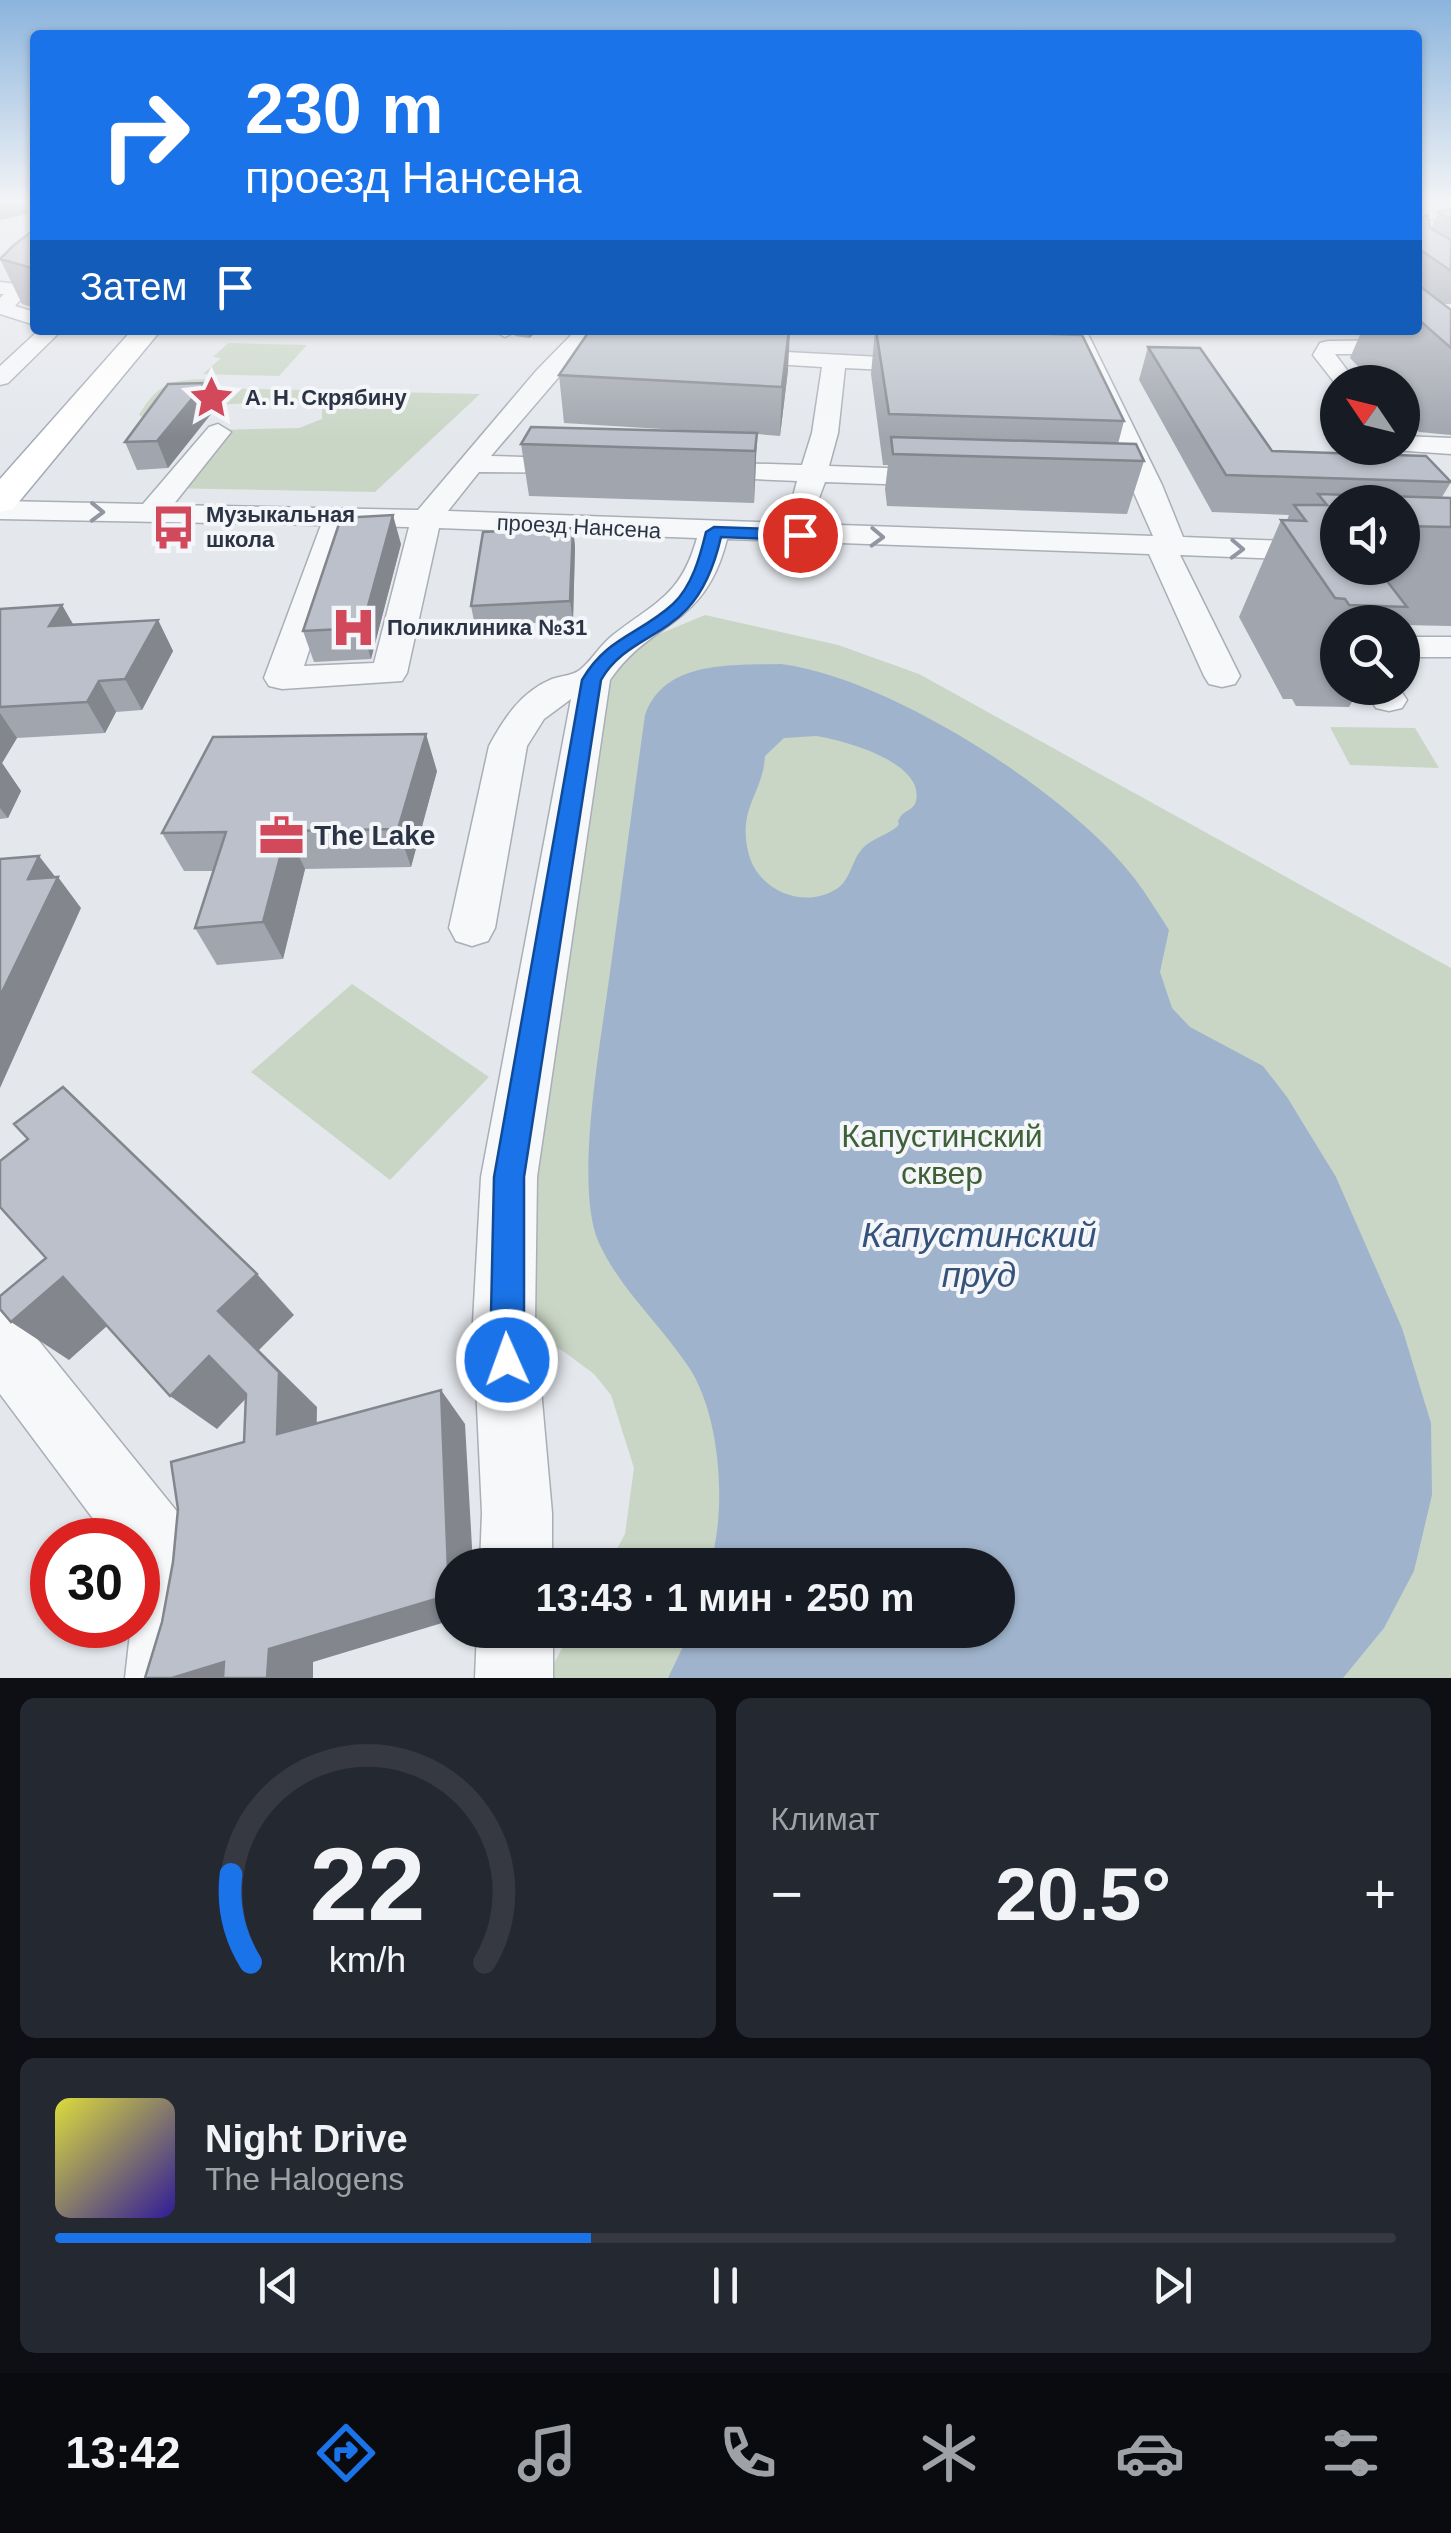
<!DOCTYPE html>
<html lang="ru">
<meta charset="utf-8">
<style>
:root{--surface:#171b24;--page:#242831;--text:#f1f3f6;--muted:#9ea1a6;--line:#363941;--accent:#1a73e8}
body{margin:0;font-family:Helvetica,sans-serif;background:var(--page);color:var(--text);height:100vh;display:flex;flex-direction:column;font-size:38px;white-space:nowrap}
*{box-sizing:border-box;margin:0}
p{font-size:32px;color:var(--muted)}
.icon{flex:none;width:55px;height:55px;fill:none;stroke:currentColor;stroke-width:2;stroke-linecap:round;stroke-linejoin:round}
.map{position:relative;height:1678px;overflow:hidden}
.panel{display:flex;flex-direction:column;gap:20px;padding:20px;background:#0d0f14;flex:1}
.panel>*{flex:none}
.guide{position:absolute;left:30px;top:30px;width:1392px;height:305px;border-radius:10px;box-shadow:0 2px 8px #0004;background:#1a73e8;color:#fff;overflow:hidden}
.needle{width:65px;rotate:305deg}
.fabs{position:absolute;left:1320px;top:365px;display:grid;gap:20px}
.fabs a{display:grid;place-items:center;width:100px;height:100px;border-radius:50%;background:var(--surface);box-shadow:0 2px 8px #0004;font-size:50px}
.speed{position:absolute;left:30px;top:1518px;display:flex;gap:20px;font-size:50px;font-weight:700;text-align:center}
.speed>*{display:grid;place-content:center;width:130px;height:130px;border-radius:50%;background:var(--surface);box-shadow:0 2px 8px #0004;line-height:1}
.speed .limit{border:15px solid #d22;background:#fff;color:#111}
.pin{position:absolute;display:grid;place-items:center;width:85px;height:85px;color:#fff;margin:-42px;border:5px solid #fff;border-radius:50%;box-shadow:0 2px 10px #0007}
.me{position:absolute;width:110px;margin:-55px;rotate:358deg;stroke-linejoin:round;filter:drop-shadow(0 0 8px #0008)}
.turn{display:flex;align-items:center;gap:35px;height:210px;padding:0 50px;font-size:45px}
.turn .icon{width:130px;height:130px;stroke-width:2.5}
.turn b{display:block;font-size:70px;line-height:85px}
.then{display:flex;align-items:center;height:95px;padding:0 50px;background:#0003;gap:20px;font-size:38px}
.big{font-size:75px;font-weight:700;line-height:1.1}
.panel .widget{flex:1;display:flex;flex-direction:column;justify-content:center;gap:15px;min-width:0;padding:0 35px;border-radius:15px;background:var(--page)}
.panel .dial{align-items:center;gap:0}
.dial svg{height:260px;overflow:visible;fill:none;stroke:var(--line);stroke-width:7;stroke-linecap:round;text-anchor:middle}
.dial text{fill:var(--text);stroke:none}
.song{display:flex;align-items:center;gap:30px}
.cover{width:120px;height:120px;border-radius:15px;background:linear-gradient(135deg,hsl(60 70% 55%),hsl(250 70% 35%))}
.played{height:10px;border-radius:5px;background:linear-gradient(90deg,var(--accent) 40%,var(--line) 40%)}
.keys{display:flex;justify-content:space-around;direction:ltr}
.heat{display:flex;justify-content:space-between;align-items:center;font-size:55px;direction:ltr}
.panel .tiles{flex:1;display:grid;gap:20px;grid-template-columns:1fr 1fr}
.widget:last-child{grid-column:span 2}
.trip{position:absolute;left:435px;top:1548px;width:580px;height:100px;border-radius:50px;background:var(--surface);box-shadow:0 2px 8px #0004;font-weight:700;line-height:100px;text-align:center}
.tab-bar{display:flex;height:160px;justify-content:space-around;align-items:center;background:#090b0e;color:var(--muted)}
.tab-bar .icon{width:70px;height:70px}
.tab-bar .on{color:var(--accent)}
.tab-bar b{font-size:45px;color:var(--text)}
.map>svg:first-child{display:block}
.built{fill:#d2d6de}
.green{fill:#c9d6c5}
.water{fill:#9fb4cc;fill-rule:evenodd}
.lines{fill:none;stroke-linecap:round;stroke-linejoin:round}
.minor-casing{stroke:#a9aeb7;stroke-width:3}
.major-casing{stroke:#a3abb8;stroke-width:3}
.minor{fill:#f7f8fa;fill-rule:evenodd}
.major{fill:#fff;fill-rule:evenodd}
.wall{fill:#a1a5ae;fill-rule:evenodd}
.shaded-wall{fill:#83868d}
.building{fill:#bbc0ca;stroke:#83868d;stroke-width:2.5}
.oneway{stroke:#9196a0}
.route{fill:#1a73e8;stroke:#114b97;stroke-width:2.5}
.labels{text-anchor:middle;stroke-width:8;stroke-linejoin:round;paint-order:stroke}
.far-poi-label{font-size:22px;font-weight:bold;fill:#2b3445;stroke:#f4f6f9;text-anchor:start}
.far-street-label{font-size:22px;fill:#2b3445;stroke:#f4f6f9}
.poi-label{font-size:28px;font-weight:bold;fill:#2b3445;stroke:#f4f6f9;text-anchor:start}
.near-park-label{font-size:32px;fill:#3f6138;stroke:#f4f6f9}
.near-water-label{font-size:35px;font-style:italic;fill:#34527a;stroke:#f4f6f9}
</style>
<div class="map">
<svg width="1451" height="1678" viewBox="0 0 1451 1678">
<rect width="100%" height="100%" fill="#e4e7ec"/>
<path class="built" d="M603 330H1045L1061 364 829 359Z"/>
<path class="green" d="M228 343 307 345 279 376 203 374 221 358 213 357Z
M206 379 209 388 480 394 375 492 161 488 215 430 299 428 322 419V400L187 406 146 419 139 415C158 383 171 380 206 379Z
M705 615 838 645 919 674 1451 968V1678H546L572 1630H998V1565H608L625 1534 634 1468 611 1395 594 1374 563 1351 522 1329 515 1233 600 682 633 645Z
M1330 727 1415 728 1439 768 1350 765Z
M352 984 489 1077 390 1180 251 1072Z"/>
<path class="water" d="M781 664C888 677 1070 793 1135 879 1147 895 1158 913 1169 930L1160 972 1172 1008 1190 1027 1263 1066 1287 1097 1336 1177 1402 1328 1431 1423 1432 1495 1414 1571 1384 1628 1343 1678H668L691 1630H998V1565H710C727 1509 721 1415 688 1366 660 1324 620 1289 599 1243 573 1186 602 1036 610 972 622 886 633 801 645 715 664 660 732 665 781 664ZM816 736C843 740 925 762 916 801 914 810 905 810 901 816 894 825 904 822 894 829 884 836 870 840 862 849 852 860 851 878 838 888 804 911 756 890 748 851 738 807 763 794 765 756L784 738Z"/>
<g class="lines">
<defs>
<path id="minor" d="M1418 220 1451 222V232L1418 230Z
M0 282 27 285 30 289 15 306 35 312V325L0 314V298L4 294H0Z
M39 330H62L8 383 0 385V366Z
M518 330 505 337 494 331 495 330Z
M576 330H599L491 456 583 459 596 467 593 473 479 472 448 511 1153 536 1134 493 1078 491 1064 483 1078 475 1127 476 1064 330H1086L1162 485 1183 537 1338 543V561L1180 555 1240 676 1235 684 1222 687 1209 684 1204 676 1149 554 727 539C705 628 653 618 610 680L537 1177 535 1322 552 1513V1565H480L482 1513 473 1322 481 1177 571 699 544 719 527 746 495 928 488 941 472 946 456 941 449 928 489 746C504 718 521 692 552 679 561 676 575 675 581 669 593 659 600 645 613 635 657 601 681 595 697 538L439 528 407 673 402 681 282 689 269 686 264 678 321 525 0 519V501L143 504 209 427 218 424 231 432 173 505 418 510 536 371ZM350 526 409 527 374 663 304 666Z
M1451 334V346L1396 354H1335L1356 382H1338V387L1313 355 1320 343 1328 341 1396 340Z
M731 349 938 360 941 365 938 370 930 372 845 368 838 433 829 466 942 470 956 478 942 486 825 482 816 506H796L792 500 797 481 689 476 685 470 689 464 699 462 802 465 812 433 822 367 723 361 720 356Z
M1402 436 1451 438V454L1393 450 1402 448Z
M1402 637H1451V657H1402Z
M1363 688H1399L1407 700 1402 708 1389 711 1376 708Z
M0 1310 22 1320 200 1540 210 1566 203 1678H125L131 1625H138V1540H109L0 1394Z
M477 1630H553V1678H475Z"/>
<path id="major" d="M132 330H161L13 509 0 512V479Z"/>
</defs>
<use href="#minor" class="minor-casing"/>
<use href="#major" class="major-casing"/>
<use href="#minor" class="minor"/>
<use href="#major" class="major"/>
</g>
<path class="wall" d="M1451 209V304H1443L1451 310V435L1419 432 1402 414V382H1373L1350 358 1362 330H1418V218L1431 228 1438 212Z
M35 229V308L22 304 0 259Z
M467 330H493L491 333Z
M514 330H540L529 338 515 336Z
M875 330 1124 421 1118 444 1144 461 1127 514 887 506 885 489 888 465H883L871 374Z
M1148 347 1272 451 1451 482 1442 497 1451 498V626L1402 625V622H1338V688H1360L1349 707 1296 706 1292 699H1283L1239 617 1281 520H1287L1289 515 1212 512 1139 380ZM1338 502H1402V568H1338Z
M788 370 780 436 757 434 754 503 529 496 521 444 711 432 564 423 559 375Z
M215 409 168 468 137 470 125 442Z
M573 528 575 547 573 621 475 626 471 606Z
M401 544 371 659 314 662 303 631Z
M62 605 73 624 158 620 173 651 142 710 116 712 105 733 17 738 2 763 21 791 8 818 0 819V609Z
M437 771 411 867 305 869 283 959 217 965 195 928 214 871H184L162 833Z"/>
<path class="shaded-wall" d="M0 203H25L28 214 0 220Z
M528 330H540L529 338Z
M790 330 788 370 780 436 782 387Z
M205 383 215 409 168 468 157 441Z
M757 433 755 484 754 503 755 451Z
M393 515 401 544 371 659 362 628Z
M573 528 575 547 573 621 570 601Z
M62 605 79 635 49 626Z
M158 620 173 651 142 710 125 679Z
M99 681 116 712 105 733 87 702Z
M0 713 17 738 2 763 21 791 8 818 0 808Z
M426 734 437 771 411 867 398 829Z
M287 831 305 869 283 959 263 922Z
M39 856 57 879 58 877 81 908 0 1088V996L28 879Z
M257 1274 294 1315 259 1350 317 1407 316 1464 277 1434 218 1311Z
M63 1277 116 1318 69 1360 11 1322Z
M209 1356 252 1392 217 1429 170 1396Z
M441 1390 465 1424 473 1565H452V1620L313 1662V1678H172L269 1649Z"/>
<path class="building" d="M1451 209V220L1438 212Z
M1428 215 1430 228 1451 240V271L1418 248V218Z
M35 229V269L0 259 14 245Z
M1418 287H1421L1451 310V348L1418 319Z
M590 330H789L782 387 559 375Z
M876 330H931L1082 335 1124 421 889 414Z
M1148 347 1200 348 1272 451 1426 456 1451 482 1226 475Z
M205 383 157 441 125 442 168 384Z
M531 427 757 433 755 451 521 444Z
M891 437 1136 444 1144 461 893 454Z
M1318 494 1451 498V527L1402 526V502H1338V568H1377L1407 607 1349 605 1345 599 1335 598 1281 520 1306 521 1294 505H1327Z
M393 515 362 628 303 631 341 518Z
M573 528 570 601 471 606 483 532Z
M62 605 49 626 158 620 125 679 99 681 87 702 0 707V609Z
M426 734 398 829 287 831 263 922 195 928 226 832 162 833 213 737Z
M39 856 28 879 58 877 0 996V859Z
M63 1087 257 1274 218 1311 279 1372 277 1434 441 1390 449 1595 269 1649 267 1678H223L224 1662 172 1678H145L162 1622 173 1562 178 1509 171 1462 244 1442 246 1394 209 1356 170 1396 63 1277 11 1322 0 1309V1296L46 1258 0 1207V1161L28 1139 14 1124Z"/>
<defs><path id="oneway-chevron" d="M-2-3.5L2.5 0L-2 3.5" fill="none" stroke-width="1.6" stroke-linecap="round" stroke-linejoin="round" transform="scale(2.5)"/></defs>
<g class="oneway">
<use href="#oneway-chevron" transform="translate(97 512) rotate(1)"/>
<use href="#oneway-chevron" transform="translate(877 537) rotate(2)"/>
<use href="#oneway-chevron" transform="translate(1237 549) rotate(2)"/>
</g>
<linearGradient id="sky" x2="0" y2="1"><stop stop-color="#8bb4dd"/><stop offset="0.46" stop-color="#f3f4f6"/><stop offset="1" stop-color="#f3f4f6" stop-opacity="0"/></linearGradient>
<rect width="1451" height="438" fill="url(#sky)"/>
<path class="route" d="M714 527 800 530 807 535 800 540 721 537C715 563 705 590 687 609 660 638 621 644 601 680L524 1177V1360L519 1373 507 1378 495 1373 490 1360 494 1177 582 680C607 637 639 635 673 604 692 586 700 557 706 532Z"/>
<defs>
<symbol id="sight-bare" viewBox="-9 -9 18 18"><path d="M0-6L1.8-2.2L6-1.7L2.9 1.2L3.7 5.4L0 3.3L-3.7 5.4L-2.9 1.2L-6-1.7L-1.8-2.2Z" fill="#d1495b" stroke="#f4f6f9" stroke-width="2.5" paint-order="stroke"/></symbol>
<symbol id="bus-bare" viewBox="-9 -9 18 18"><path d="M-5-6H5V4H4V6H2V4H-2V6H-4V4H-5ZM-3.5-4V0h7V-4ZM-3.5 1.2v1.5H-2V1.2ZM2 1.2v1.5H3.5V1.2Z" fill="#d1495b" stroke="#f4f6f9" stroke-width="2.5" paint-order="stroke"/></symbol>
<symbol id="hospital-bare" viewBox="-9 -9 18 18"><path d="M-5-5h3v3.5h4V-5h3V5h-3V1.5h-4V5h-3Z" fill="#d1495b" stroke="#f4f6f9" stroke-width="2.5" paint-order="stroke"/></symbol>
<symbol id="office-bare" viewBox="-9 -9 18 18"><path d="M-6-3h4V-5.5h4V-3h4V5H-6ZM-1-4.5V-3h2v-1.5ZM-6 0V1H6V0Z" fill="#d1495b" stroke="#f4f6f9" stroke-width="2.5" paint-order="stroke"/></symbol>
</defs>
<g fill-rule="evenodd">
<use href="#sight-bare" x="180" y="366" width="63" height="63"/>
<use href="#bus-bare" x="142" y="496" width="63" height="63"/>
<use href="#hospital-bare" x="322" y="596" width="63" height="63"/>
<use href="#office-bare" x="250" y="804" width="63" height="63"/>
</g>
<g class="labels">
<g class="far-poi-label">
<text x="245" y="405">А. Н. Скрябину</text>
<text x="206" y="522">Музыкальная<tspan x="206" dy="25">школа</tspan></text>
<text x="387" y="635">Поликлиника №31</text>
</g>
<g class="far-street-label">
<text transform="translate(579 526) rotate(3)" y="8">проезд Нансена</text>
</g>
<g class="poi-label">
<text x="314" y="845">The Lake</text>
</g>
<g class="near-park-label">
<text x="942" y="1147">Капустинский<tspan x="942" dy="37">сквер</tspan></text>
</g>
<g class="near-water-label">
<text x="979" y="1247">Капустинский<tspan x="979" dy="40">пруд</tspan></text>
</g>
</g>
</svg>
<div class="fabs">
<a><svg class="needle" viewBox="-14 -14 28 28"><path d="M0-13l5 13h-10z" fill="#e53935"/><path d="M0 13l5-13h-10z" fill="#9ea1a6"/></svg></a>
<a><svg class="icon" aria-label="sound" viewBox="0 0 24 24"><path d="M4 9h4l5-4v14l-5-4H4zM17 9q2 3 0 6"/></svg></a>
<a><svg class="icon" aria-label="search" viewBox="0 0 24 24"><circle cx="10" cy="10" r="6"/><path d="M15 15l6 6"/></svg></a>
</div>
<div class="speed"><div class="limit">30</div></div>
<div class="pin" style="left:800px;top:535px;background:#d93025"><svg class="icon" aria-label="arrive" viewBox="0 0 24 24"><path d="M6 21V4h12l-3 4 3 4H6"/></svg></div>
<svg class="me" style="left:507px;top:1360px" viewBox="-20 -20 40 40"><circle r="17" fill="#1a73e8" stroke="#fff" stroke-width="3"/><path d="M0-11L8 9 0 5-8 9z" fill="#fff"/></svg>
<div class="trip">13:43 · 1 мин · 250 m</div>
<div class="guide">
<div class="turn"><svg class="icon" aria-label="right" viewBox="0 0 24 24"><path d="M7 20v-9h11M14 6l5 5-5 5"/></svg><div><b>230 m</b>проезд Нансена</div></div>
<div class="then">Затем<svg class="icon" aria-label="arrive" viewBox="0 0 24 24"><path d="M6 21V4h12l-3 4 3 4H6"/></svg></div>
</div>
</div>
<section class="panel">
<div class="tiles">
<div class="widget dial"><svg viewBox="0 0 100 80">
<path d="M14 69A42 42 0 1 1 86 69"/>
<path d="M14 69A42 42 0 0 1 8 42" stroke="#1a73e8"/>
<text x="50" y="56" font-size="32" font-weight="700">22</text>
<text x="50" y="72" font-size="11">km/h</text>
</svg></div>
<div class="widget"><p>Климат</p>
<div class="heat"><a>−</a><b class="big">20.5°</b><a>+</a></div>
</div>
<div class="widget">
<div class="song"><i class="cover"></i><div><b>Night Drive</b><p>The Halogens</p></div></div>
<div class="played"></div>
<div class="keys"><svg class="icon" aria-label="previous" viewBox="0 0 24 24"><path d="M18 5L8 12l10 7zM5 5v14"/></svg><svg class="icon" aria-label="pause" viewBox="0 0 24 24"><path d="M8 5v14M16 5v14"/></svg><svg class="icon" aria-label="next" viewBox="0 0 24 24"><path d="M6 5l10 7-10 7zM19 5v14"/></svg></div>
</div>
</div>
</section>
<nav class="tab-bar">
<b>13:42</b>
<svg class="icon on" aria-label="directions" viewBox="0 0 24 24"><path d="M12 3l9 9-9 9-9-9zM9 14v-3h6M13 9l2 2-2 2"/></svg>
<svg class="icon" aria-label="music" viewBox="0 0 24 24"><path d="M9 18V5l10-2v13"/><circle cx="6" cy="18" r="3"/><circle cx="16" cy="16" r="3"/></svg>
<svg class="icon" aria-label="phone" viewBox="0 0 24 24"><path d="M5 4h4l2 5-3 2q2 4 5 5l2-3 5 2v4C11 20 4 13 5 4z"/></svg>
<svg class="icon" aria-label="climate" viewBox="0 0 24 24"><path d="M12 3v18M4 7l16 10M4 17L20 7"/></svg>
<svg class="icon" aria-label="car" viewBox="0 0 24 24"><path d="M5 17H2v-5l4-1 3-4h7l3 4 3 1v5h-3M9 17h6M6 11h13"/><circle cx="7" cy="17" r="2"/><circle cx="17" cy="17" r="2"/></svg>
<svg class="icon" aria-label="filters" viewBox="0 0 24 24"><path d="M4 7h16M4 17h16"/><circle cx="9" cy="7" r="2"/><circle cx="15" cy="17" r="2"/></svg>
</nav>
